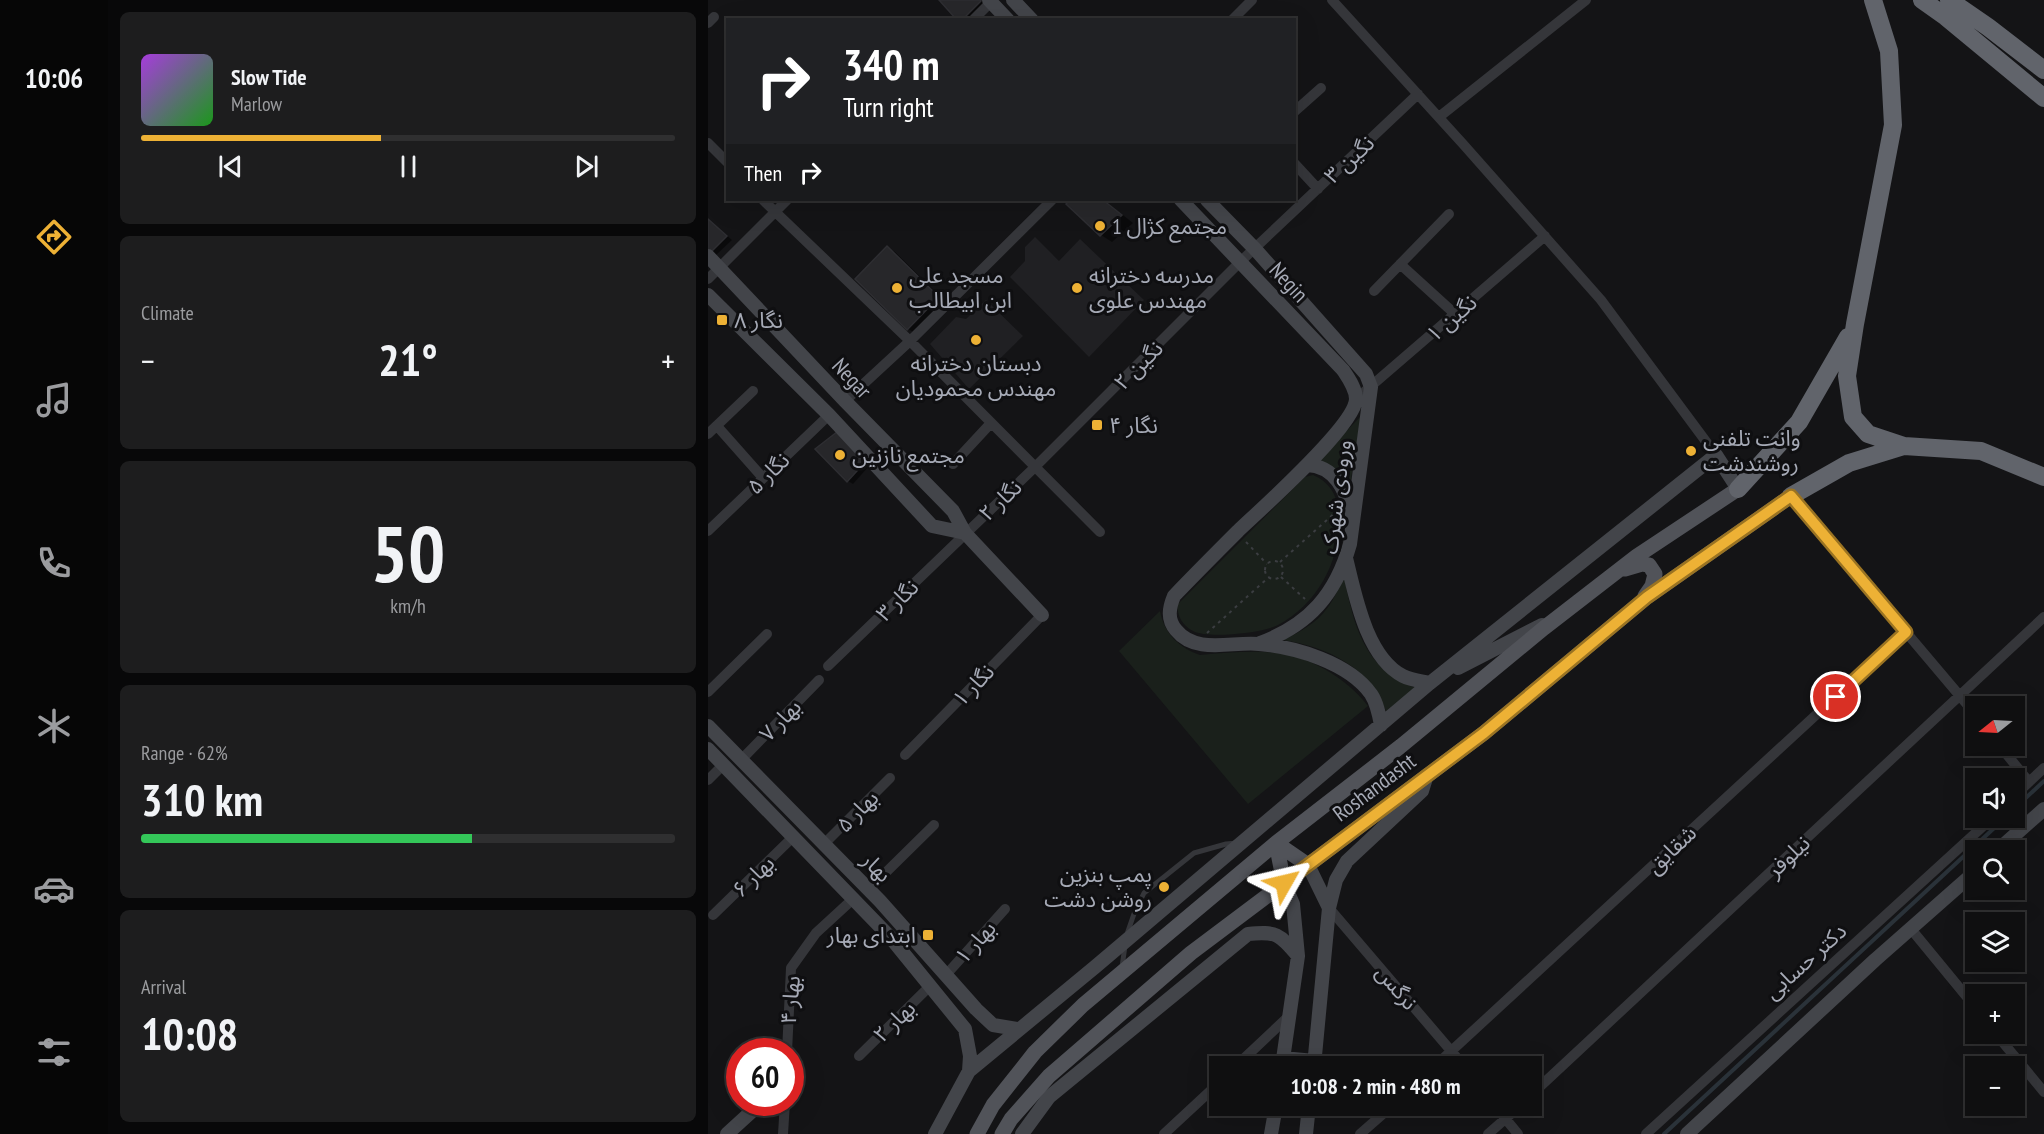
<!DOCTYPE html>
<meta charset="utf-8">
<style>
:root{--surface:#0f0f10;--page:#1d1d1e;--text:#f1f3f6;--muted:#9b9c9f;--line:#2f2f30;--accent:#edb135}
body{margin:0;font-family:"PT Sans Narrow","Noto Sans Arabic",sans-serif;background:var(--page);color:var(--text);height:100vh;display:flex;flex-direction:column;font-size:22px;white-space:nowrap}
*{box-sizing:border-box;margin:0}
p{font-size:20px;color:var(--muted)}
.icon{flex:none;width:33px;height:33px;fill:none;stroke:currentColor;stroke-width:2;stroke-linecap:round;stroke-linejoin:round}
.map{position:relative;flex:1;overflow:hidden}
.side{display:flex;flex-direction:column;gap:12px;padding:12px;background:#080809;width:600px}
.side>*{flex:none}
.banner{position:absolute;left:18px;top:18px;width:570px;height:183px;border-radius:0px;box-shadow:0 6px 24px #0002,0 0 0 2px var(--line);background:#202124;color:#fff;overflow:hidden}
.needle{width:39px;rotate:252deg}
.buttons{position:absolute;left:1257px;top:696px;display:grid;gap:12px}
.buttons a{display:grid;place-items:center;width:60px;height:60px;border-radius:0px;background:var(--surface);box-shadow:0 6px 24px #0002,0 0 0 2px var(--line);font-size:30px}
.speed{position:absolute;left:18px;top:1038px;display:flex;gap:12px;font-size:30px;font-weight:700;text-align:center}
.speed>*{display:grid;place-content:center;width:78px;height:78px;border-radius:50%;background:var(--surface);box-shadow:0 6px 24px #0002,0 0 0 2px var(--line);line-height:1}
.speed .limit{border:9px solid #d22;background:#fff;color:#111}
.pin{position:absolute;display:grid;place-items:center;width:51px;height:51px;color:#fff;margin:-26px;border:3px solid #fff;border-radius:50%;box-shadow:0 2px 6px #0007}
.me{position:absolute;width:66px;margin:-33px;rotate:53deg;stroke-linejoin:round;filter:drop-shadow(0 0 4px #0008)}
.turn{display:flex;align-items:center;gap:21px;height:126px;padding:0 18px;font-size:27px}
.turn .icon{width:78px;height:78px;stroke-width:2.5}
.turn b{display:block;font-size:42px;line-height:51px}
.then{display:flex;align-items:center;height:57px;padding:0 18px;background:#0003;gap:12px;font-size:22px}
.big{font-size:45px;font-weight:700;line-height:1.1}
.side .widget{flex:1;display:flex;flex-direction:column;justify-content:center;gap:9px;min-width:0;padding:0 21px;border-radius:9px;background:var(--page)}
.side .dial{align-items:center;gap:0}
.dial b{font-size:78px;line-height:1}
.song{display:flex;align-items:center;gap:18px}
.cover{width:72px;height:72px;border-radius:9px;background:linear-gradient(135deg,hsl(280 70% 55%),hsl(120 70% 35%))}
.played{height:6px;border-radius:3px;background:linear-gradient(90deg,var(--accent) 45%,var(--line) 45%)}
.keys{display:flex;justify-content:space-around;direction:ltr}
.heat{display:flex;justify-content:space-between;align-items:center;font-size:33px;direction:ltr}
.charge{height:9px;border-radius:4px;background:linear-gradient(90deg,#34c759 62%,var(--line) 0)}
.trip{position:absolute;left:501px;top:1056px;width:333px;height:60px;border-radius:0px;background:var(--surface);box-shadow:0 6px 24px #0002,0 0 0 2px var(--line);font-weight:700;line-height:60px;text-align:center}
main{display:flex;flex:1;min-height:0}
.menu{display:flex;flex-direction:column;width:108px;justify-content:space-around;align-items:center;background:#060606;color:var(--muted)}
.menu .icon{width:42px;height:42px}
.menu .selected{color:var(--accent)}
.menu b{font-size:27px;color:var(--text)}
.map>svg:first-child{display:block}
.built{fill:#202023}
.green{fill:#1a201b}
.shadow{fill:#0007}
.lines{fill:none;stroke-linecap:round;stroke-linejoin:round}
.stream{stroke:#2a3239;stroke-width:4}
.building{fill:#27272a;stroke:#2e2e32;stroke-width:1.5}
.path{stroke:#3b3d41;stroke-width:2;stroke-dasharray:3 4.5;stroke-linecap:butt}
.lane{stroke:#35363a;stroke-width:5}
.street{stroke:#35363a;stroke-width:10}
.secondary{stroke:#43454a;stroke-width:14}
.primary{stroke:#515359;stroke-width:15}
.highway{stroke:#61646b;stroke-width:18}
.route-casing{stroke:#9a7322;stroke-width:15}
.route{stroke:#edb135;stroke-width:10}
.poi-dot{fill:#edb135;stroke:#0f0f11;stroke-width:2}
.labels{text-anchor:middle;stroke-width:6;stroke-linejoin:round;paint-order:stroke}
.street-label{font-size:22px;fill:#a6aab6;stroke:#0f0f11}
.poi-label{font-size:22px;fill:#a6aab6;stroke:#0f0f11;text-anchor:start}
</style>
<main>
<nav class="menu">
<b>10:06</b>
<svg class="icon selected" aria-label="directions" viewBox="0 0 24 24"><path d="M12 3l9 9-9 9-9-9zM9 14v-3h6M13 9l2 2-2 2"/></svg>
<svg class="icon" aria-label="music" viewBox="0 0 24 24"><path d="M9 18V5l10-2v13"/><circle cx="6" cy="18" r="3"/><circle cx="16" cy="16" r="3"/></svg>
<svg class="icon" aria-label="phone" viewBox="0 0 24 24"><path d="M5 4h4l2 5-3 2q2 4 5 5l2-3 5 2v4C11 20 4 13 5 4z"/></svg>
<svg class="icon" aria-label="climate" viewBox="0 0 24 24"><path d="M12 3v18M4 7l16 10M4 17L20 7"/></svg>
<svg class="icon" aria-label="car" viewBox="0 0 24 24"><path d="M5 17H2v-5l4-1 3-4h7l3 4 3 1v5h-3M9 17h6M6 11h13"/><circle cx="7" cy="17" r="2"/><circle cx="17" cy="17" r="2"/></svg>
<svg class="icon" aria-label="filters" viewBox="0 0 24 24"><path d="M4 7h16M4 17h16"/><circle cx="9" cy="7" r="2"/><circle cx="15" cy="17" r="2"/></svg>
</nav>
<section class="side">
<div class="widget">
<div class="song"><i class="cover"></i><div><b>Slow Tide</b><p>Marlow</p></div></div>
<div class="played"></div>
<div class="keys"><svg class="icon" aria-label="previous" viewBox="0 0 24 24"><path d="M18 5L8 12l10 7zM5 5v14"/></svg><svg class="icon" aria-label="pause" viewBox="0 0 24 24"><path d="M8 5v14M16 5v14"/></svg><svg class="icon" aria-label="next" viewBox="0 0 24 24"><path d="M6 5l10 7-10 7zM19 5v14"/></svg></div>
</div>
<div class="widget"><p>Climate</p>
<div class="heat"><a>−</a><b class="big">21°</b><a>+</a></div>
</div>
<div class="widget dial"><b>50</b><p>km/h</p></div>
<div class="widget"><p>Range · 62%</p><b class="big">310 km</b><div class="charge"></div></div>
<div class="widget"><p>Arrival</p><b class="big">10:08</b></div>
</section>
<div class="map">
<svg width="1336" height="1134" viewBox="0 0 1336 1134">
<rect width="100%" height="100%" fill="#141416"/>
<path class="built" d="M327 237 351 261 372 239 436 300 381 357 302 277 317 261V247Z
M278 300 315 336 261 389 222 344 248 317 258 319Z"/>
<path class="green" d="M653 416 641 492C633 478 627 465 610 460Z
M605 475C624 483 631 499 631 519 632 562 609 604 570 625 555 633 500 639 485 631 474 625 470 617 469 605L597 477Z
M636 577C646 626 656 669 708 688L679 714C664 668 620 647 575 640 611 623 620 613 636 577Z
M452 611C456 633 471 648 492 655 514 653 535 651 557 652 596 653 636 675 660 706L540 804 411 651Z"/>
<path class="shadow" d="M234 0H273L278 4 263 20H251Z
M365 200H396L425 223 404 242 393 235 360 204Z
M0 219 24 240 8 255 0 249Z
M179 248 187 252 238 302 207 333 200 329Z
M129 434 162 465 145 484 140 481Z"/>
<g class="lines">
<path class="stream" d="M1306 809 1336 781
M956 1134 1297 818"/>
</g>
<path class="building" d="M231 0H273V1L254 20H249Z
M363 200H395L414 215 392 236 358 204Z
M0 219 19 236 2 253 0 251Z
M179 246 231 297 199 330 147 279Z
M129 432 158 461 139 482 107 449Z"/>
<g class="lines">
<path class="path" d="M538 542 559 564
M557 570a9 9 0 1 1 18 0a9 9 0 1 1-18 0Z
M572 562 630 510
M573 577 597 599
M499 633 561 577"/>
<path class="lane" d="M419 934 427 911 436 893 486 853 518 844 529 843
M414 967 417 946"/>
<path class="street" d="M624 0 755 144 893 300 1008 455
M265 20 285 0
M524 20 544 0
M0 23 6 17
M586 112 613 88
M731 117 878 0
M0 143 20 163
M586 163 610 189
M55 200 202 341 392 532
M692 264 747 314
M0 279 79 200
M666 291 741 214
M648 399 837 236
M137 401 202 341 344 200
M9 426 55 478
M0 434 45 391
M245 464 283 423
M1083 496 1268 715
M0 531 121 415
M120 666 327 467 532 262 710 94
M0 692 59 634
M1292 746 1321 782
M197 755 334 615
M33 760 111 680
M0 780 15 765
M1306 796 1336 768
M116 844 182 778
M161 889 226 825
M621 908 756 1066
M5 915 85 837
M1203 929 1268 1008
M237 976 297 909
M1288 1034 1336 1092
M79 1052 83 968 108 933 145 899
M151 1056 222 986
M528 1066 581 1016
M727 1066 1198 632
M824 1094 1336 617
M787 1106 810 1134
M75 1134 77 1102
M456 1134 512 1082
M652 1134 684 1106
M780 1134 812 1106
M938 1134 1284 818"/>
<path class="secondary" d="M281 0 300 20
M305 0 324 20
M473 200 635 370C641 379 648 389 648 399 647 426 553 509 530 531 509 552 487 574 466 596 461 608 459 619 468 630 488 655 525 641 551 644 588 647 641 663 663 694 669 703 671 714 673 725
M499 200 547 249 658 374 663 387 642 544C628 594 601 625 552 643
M0 256 137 401 245 511 257 533 334 615
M0 295 121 415 224 526 257 533
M599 465C627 466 637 490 644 514
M638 558C647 594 658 657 695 676 703 680 713 681 722 683
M750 668 834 625
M0 726 172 901 268 1009 285 1025 309 1029
M0 749 183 938 257 1029 262 1056 261 1071
M1290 850 1336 809
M600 865 621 908 606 1066
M621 908 628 880 639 861 714 791 719 775
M575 1058 606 1061
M574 1066 590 956 585 904 576 883
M19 1134 54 1102
M227 1134 261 1071 387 967 722 683 1008 455 1030 489
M314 1134 341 1097 540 934C568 931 572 934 590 956
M563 1134 568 1106
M598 1134 601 1106
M979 1134 1167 960 1268 871"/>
<path class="primary" d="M917 569 934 564 941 565 947 574 944 586 937 596
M568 843 576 883
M568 843 600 865
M269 1134 285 1105 327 1052 375 1005 568 843 693 746 836 628 929 556 1030 489
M294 1134 303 1119 341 1076 483 953 776 733 939 597 1083 496"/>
<path class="highway" d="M1165 0 1181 51 1185 125 1147 324 1139 376 1145 417 1160 434 1196 446
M1214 0 1238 17 1336 98
M1241 0 1280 27 1336 70
M1030 489 1091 422 1140 337
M1083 496 1141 463 1196 446 1273 451 1336 477"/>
</g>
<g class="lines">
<defs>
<path id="route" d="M576 883 776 733 939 597 1083 496 1198 632 1128 697"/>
</defs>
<use href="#route" class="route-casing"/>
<use href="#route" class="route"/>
</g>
<g class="poi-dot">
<circle cx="392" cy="226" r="6"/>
<circle cx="189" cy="288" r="6"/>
<circle cx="369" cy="288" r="6"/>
<rect x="8" y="314" width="12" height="12" rx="3"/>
<circle cx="268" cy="340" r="6"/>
<rect x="383" y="419" width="12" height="12" rx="3"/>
<circle cx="983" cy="451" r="6"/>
<circle cx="132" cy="455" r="6"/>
<circle cx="456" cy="887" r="6"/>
<rect x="214" y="929" width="12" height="12" rx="3"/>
</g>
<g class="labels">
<g class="street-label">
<text transform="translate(641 159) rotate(-43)" y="8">نگین ۳</text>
<text transform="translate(581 282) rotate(47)" y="8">Negin</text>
<text transform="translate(743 318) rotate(-41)" y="8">نگین ۱</text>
<text transform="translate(430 365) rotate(-45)" y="8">نگین ۲</text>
<text transform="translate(144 378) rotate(47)" y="8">Negar</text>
<text transform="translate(60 473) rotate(-44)" y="8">نگار ۵</text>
<text transform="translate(628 497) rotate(-83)" y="8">ورودی شهرک</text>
<text transform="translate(292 500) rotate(-43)" y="8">نگار ۲</text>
<text transform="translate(189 600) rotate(-44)" y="8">نگار ۳</text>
<text transform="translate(265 685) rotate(-46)" y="8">نگار ۱</text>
<text transform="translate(72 720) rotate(-46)" y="8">بهار ۷</text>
<text transform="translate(666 787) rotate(-37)" y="8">Roshandasht</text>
<text transform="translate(149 811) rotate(-45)" y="8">بهار ۵</text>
<text transform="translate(963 849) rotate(-43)" y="8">شقایق</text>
<text transform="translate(1080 856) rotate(-43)" y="8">نیلوفر</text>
<text transform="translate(169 867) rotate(45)" y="8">بهار</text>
<text transform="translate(45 876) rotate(-44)" y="8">بهار ۶</text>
<text transform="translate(267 942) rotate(-48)" y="8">بهار ۱</text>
<text transform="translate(1097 961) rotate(-42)" y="8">دکتر حسابی</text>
<text transform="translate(689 987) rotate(50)" y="8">نرگس</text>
<text transform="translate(82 1000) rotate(-85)" y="8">بهار ۴</text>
<text transform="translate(186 1021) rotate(-44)" y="8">بهار ۲</text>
</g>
<g class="poi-label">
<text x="404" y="234">مجتمع کژال 1</text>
<text x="201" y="283">مسجد علی<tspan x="201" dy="25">ابن ابیطالب</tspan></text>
<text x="381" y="283">مدرسه دخترانه<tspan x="381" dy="25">مهندس علوی</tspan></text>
<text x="26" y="328">نگار ۸</text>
<text x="268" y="371" text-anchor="middle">دبستان دخترانه<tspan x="268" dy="25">مهندس محمودیان</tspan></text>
<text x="401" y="433">نگار ۴</text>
<text x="995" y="446">وانت تلفنی<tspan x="995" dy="25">روشندشت</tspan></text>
<text x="144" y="463">مجتمع نازنین</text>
<text x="444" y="882" text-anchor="end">پمپ بنزین<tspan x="444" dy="25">روشن دشت</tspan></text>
<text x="208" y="943" text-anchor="end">ابتدای بهار</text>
</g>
</g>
</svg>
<div class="buttons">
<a><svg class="needle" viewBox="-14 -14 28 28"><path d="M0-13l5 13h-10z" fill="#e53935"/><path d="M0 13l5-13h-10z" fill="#9b9c9f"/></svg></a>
<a><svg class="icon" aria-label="sound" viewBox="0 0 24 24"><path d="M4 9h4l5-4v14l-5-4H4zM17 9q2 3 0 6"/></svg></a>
<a><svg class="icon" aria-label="search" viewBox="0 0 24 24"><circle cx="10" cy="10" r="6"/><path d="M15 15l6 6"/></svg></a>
<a><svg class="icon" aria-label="layers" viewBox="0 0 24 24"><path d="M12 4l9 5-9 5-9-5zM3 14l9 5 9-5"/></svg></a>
<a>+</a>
<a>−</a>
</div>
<div class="speed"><div class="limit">60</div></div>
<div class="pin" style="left:1128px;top:697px;background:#d93025"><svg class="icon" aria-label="arrive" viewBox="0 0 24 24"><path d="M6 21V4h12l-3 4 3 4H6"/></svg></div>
<svg class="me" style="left:576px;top:883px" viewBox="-20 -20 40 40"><path d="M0-17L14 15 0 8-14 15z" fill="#edb135" stroke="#fff" stroke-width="4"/></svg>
<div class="trip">10:08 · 2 min · 480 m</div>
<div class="banner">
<div class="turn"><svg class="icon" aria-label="right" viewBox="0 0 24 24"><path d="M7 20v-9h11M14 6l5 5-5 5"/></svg><div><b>340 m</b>Turn right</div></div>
<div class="then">Then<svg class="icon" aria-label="right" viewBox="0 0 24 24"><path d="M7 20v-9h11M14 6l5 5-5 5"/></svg></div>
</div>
</div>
</main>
